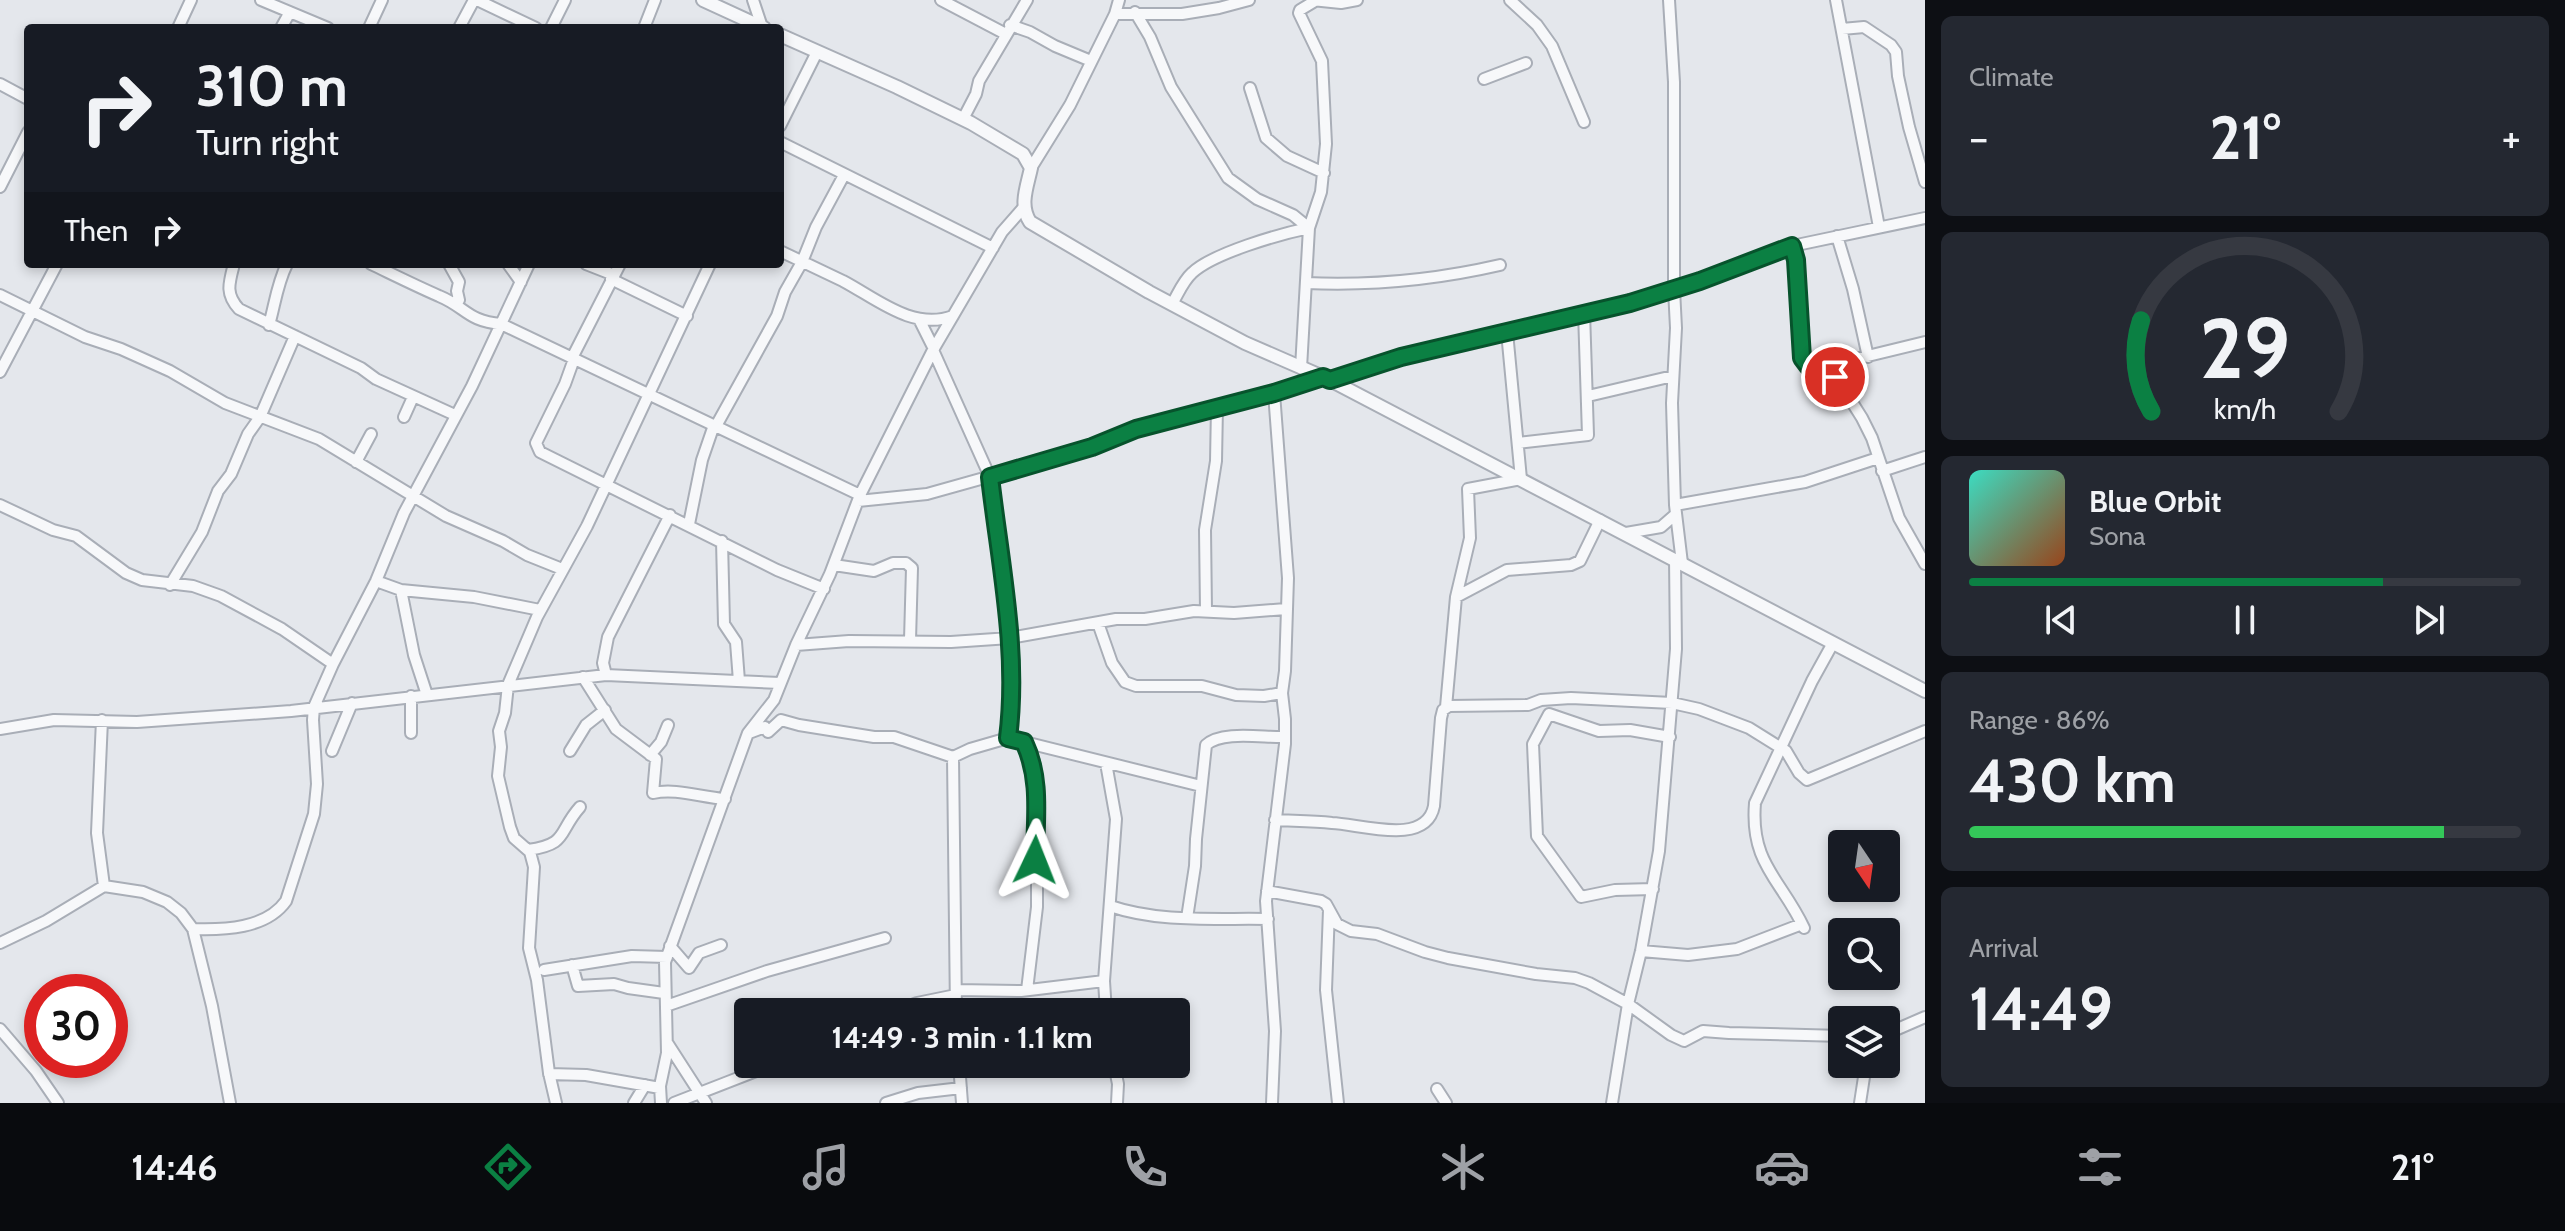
<!DOCTYPE html>
<meta charset="utf-8">
<style>
:root{--surface:#171b24;--page:#242831;--text:#f1f3f6;--muted:#9ea1a6;--line:#363941;--accent:#0b8043}
body{margin:0;font-family:Cabin,sans-serif;background:var(--page);color:var(--text);height:100vh;display:flex;flex-direction:column;font-size:30px;white-space:nowrap}
*{box-sizing:border-box;margin:0}
p{font-size:26px;color:var(--muted)}
.icon{flex:none;width:44px;height:44px;fill:none;stroke:currentColor;stroke-width:2;stroke-linecap:round;stroke-linejoin:round}
.map{position:relative;flex:1;overflow:hidden}
.side{display:flex;flex-direction:column;gap:16px;padding:16px;background:#0d0f14;width:640px}
.side>*{flex:none}
.guide{position:absolute;left:24px;top:24px;width:760px;height:244px;border-radius:8px;box-shadow:0 4px 12px #0003;background:#171b24;color:var(--text);overflow:hidden}
.needle{width:52px;rotate:167deg}
.fabs{position:absolute;left:1828px;top:830px;display:grid;gap:16px}
.fabs a{display:grid;place-items:center;width:72px;height:72px;border-radius:8px;background:var(--surface);box-shadow:0 4px 12px #0003;font-size:40px}
.speed{position:absolute;left:24px;top:974px;display:flex;gap:16px;font-size:40px;font-weight:700;text-align:center}
.speed>*{display:grid;place-content:center;width:104px;height:104px;border-radius:50%;background:var(--surface);box-shadow:0 4px 12px #0003;line-height:1}
.speed .limit{border:12px solid #d22;background:#fff;color:#111}
.pin{position:absolute;display:grid;place-items:center;width:68px;height:68px;color:#fff;margin:-34px;border:4px solid #fff;border-radius:50%;box-shadow:0 2px 8px #0007}
.me{position:absolute;width:88px;margin:-44px;rotate:2deg;stroke-linejoin:round;filter:drop-shadow(0 0 6px #0008)}
.turn{display:flex;align-items:center;gap:28px;height:168px;padding:0 40px;font-size:36px}
.turn .icon{width:104px;height:104px;stroke-width:2.5}
.turn b{display:block;font-size:56px;line-height:68px}
.then{display:flex;align-items:center;height:76px;padding:0 40px;background:#0003;gap:16px;font-size:30px}
.big{font-size:60px;font-weight:700;line-height:1.1}
.side .widget{flex:1;display:flex;flex-direction:column;justify-content:center;gap:12px;min-width:0;padding:0 28px;border-radius:12px;background:var(--page)}
.side .dial{align-items:center;gap:0}
.dial svg{height:208px;overflow:visible;fill:none;stroke:var(--line);stroke-width:7;stroke-linecap:round;text-anchor:middle}
.dial text{fill:var(--text);stroke:none}
.song{display:flex;align-items:center;gap:24px}
.cover{width:96px;height:96px;border-radius:12px;background:linear-gradient(135deg,hsl(170 70% 55%),hsl(20 70% 35%))}
.played{height:8px;border-radius:4px;background:linear-gradient(90deg,var(--accent) 75%,var(--line) 75%)}
.keys{display:flex;justify-content:space-around;direction:ltr}
.heat{display:flex;justify-content:space-between;align-items:center;font-size:44px;direction:ltr}
.charge{height:12px;border-radius:6px;background:linear-gradient(90deg,#34c759 86%,var(--line) 0)}
.trip{position:absolute;left:734px;top:998px;width:456px;height:80px;border-radius:8px;background:var(--surface);box-shadow:0 4px 12px #0003;font-weight:700;line-height:80px;text-align:center}
.dock{display:flex;height:128px;justify-content:space-around;align-items:center;background:#090b0e;color:var(--muted)}
.dock .icon{width:56px;height:56px}
.dock .selected{color:var(--accent)}
.dock b{font-size:36px;color:var(--text)}
main{display:flex;flex:1;min-height:0}
.map>svg:first-child{display:block}
.lines{fill:none;stroke-linecap:round;stroke-linejoin:round}
.minor-casing{stroke:#a9aeb7;stroke-width:14}
.tertiary-casing{stroke:#a9aeb7;stroke-width:16}
.minor{stroke:#f7f8fa;stroke-width:10}
.tertiary{stroke:#f7f8fa;stroke-width:12}
.route-casing{stroke:#07532c;stroke-width:20}
.route{stroke:#0b8043;stroke-width:14}
</style>
<main>
<div class="map">
<svg width="1925" height="1103" viewBox="0 0 1925 1103">
<rect width="100%" height="100%" fill="#e4e7ec"/>
<g class="lines">
<defs>
<path id="minor" d="M261 0 328 28
M477 0 536 28
M753 0 762 27
M941 0 1002 32
M1312 0 1341 3 1357 0
M1510 0 1537 25 1552 46 1584 122
M1669 0 1674 82V289L1676 328 1672 403 1675 505 1682 563
M1836 0 1879 227
M1135 12 1150 37 1171 87 1228 178 1257 199 1293 215 1309 228
M1115 14H1182L1219 8 1249 0
M1010 25 1030 32 1055 46 1091 61
M178 28 191 0
M281 28 290 12
M369 28 382 0
M459 28 474 0
M551 28 565 0
M644 28 655 0
M1842 29 1864 27 1891 45 1896 52 1898 76 1909 127 1925 182
M1484 79 1526 63
M0 84 28 99
M1250 88 1266 138 1287 156 1324 173
M963 119 976 94 979 81 1027 0
M780 126 817 52
M780 142 993 248
M1031 168 1070 105 1115 14 1119 0
M0 187 28 132
M1837 236 1853 289 1868 357
M1792 246 1805 364 1813 367 1823 366 1833 372 1862 418 1872 438 1899 518 1925 564
M780 251C801 261 822 271 843 281 877 299 913 331 953 316
M234 264C229 283 225 294 239 309L361 368 376 379 455 415
M371 264C394 275 416 286 439 296 466 307 467 321 501 324L860 495
M449 264 459 282 457 291 459 300 456 305
M508 264 521 282
M586 264 614 275
M611 279 687 316
M1306 283C1373 286 1435 280 1500 265
M0 295 85 337 121 349 170 371 225 403 319 439 446 516 503 541 527 555 562 569
M1172 304C1178 294 1183 281 1192 273 1213 253 1280 234 1309 228
M919 319 934 349
M269 325C275 304 277 284 287 264
M933 350 990 477 1010 638 1013 677 1008 738
M572 358 620 264
M574 359 565 384 536 443 540 452 777 570 824 589
M1301 368 1309 228 1321 192 1326 144 1322 61 1299 13 1300 10 1315 1
M1828 369 1839 363 1925 342
M0 372 57 264
M1330 380 1401 357 1630 303 1700 281 1792 246 1925 218
M1588 396 1673 376
M404 417 413 397
M716 426 777 316 785 292 802 262 816 227 844 175
M1518 443 1588 435 1584 312
M356 462 371 434
M1882 471 1925 457
M858 501 927 494 1059 457 1136 429 1274 393 1323 377
M0 505 53 530 76 536 126 573 142 580 193 586 221 596 282 629 333 664
M1675 505 1805 482 1878 458
M689 524 702 460 714 425
M1626 533 1661 527 1676 514
M722 541 724 624 736 642 739 681
M834 565 874 571 893 563H906L912 568 910 640
M376 581 401 590 474 597 540 610
M170 585 202 532 218 491 231 474 248 434 260 417 295 336
M401 590 414 655 427 695
M1456 597 1470 538 1468 489 1521 479 1507 332
M1206 611 1205 530 1216 461 1217 407
M1098 623 1112 663 1125 682 1136 686H1202L1236 695 1264 696 1282 693
M796 645 849 641 951 642 1010 638 1116 619H1145L1194 611 1234 613 1286 609
M606 675 603 663 608 637 670 515
M583 677 616 729 656 759 653 793C676 788 700 797 725 799
M1446 707 1456 597 1507 570 1571 565 1580 561 1600 520
M102 720 97 833 104 886
M0 729 54 720 137 722 291 711 606 675 780 683
M411 733V696
M749 733 765 727 768 732 781 720 799 725 874 737H894L953 757
M1024 742 1034 761 1037 812V907L1027 990
M332 751 352 703
M570 751 586 725 605 710
M650 755 661 742 668 725
M1106 763 1116 819 1104 981 1106 1012
M1275 820C1294 821 1313 821 1332 823 1360 824 1426 847 1434 806L1441 718 1443 710 1449 706 1528 705 1541 700 1571 698 1672 703 1699 709 1749 728 1786 751 1799 773 1807 780 1925 731
M528 850C569 844 557 833 580 807
M1653 889 1615 890 1581 897 1537 836 1533 744 1549 714 1599 731 1630 730 1670 737
M1267 891 1321 901 1326 904 1337 924 1351 931 1377 934 1425 952 1448 958 1536 974 1575 978 1589 983 1628 1004 1671 1035 1684 1041 1703 1031 1729 1033 1842 1036
M1110 906C1160 923 1215 918 1268 919
M1329 910 1326 990 1338 1103
M1187 918 1195 866 1196 839 1206 745C1222 730 1264 738 1285 737
M1804 928C1781 879 1750 864 1755 803L1812 681 1833 643
M193 929C224 930 266 929 286 901L314 814 317 784 313 720 314 707 333 664 376 581 404 513 472 386 529 264
M0 943 46 921 104 886 143 892 167 902 181 913 193 929 212 1006 230 1103
M670 946 689 968 699 953 721 945
M1641 951 1688 955 1737 949 1802 924
M572 965 578 986 614 984 628 988 664 993
M544 970 632 956 667 957
M956 990 1021 991 1104 981
M666 1006 767 971 885 938
M896 1012 917 1003 956 995
M956 1012 953 757 970 749 1008 738 1201 786
M0 1029 36 1071 58 1103
M1886 1034 1925 1017
M668 1044 706 1103
M959 1064 962 1103
M1114 1064 1118 1084 1117 1103
M549 1074 586 1075 660 1088
M1437 1089 1446 1103
M556 1103 549 1073 537 980 529 948 534 867 530 852 514 838 510 827 498 776 501 747 499 731 505 713 508 685 537 617 587 526 710 264
M634 1103 645 1085
M661 1103 660 1086 667 1053 665 962 748 733 774 700 796 645 830 574 860 495 933 350 1002 232 1024 207
M674 1103 774 1064
M886 1103 918 1093 961 1088
M1272 1103 1275 1031 1266 901 1285 744V719L1282 693 1285 671 1288 578 1274 393
M1612 1103 1628 1004 1641 951 1659 851 1676 649 1675 559
M1860 1103 1866 1064"/>
<path id="tertiary" d="M703 0 764 28
M780 35 897 87 971 123 1023 154 1031 168C1027 187 1019 205 1030 222L1149 292 1245 343 1330 380 1925 691"/>
</defs>
<use href="#minor" class="minor-casing"/>
<use href="#tertiary" class="tertiary-casing"/>
<use href="#minor" class="minor"/>
<use href="#tertiary" class="tertiary"/>
</g>
<g class="lines">
<defs>
<path id="route" d="M1035 860C1035 820 1042 780 1024 742L1008 738C1019 651 1000 564 990 477L1092 447 1136 429 1274 393 1323 377 1330 380 1401 357 1630 303 1700 281 1792 246 1796 260 1802 358 1808 366H1823L1835 377"/>
</defs>
<use href="#route" class="route-casing"/>
<use href="#route" class="route"/>
</g>
</svg>
<div class="fabs">
<a><svg class="needle" viewBox="-14 -14 28 28"><path d="M0-13l5 13h-10z" fill="#e53935"/><path d="M0 13l5-13h-10z" fill="#9ea1a6"/></svg></a>
<a><svg class="icon" aria-label="search" viewBox="0 0 24 24"><circle cx="10" cy="10" r="6"/><path d="M15 15l6 6"/></svg></a>
<a><svg class="icon" aria-label="layers" viewBox="0 0 24 24"><path d="M12 4l9 5-9 5-9-5zM3 14l9 5 9-5"/></svg></a>
</div>
<div class="speed"><div class="limit">30</div></div>
<div class="pin" style="left:1835px;top:377px;background:#d93025"><svg class="icon" aria-label="arrive" viewBox="0 0 24 24"><path d="M6 21V4h12l-3 4 3 4H6"/></svg></div>
<svg class="me" style="left:1035px;top:860px" viewBox="-20 -20 40 40"><path d="M0-17L14 15 0 8-14 15z" fill="#0b8043" stroke="#fff" stroke-width="4"/></svg>
<div class="trip">14:49 · 3 min · 1.1 km</div>
<div class="guide">
<div class="turn"><svg class="icon" aria-label="right" viewBox="0 0 24 24"><path d="M7 20v-9h11M14 6l5 5-5 5"/></svg><div><b>310 m</b>Turn right</div></div>
<div class="then">Then<svg class="icon" aria-label="right" viewBox="0 0 24 24"><path d="M7 20v-9h11M14 6l5 5-5 5"/></svg></div>
</div>
</div>
<section class="side">
<div class="widget"><p>Climate</p>
<div class="heat"><a>−</a><b class="big">21°</b><a>+</a></div>
</div>
<div class="widget dial"><svg viewBox="0 0 100 80">
<path d="M14 69A42 42 0 1 1 86 69"/>
<path d="M14 69A42 42 0 0 1 10 34" stroke="#0b8043"/>
<text x="50" y="56" font-size="32" font-weight="700">29</text>
<text x="50" y="72" font-size="11">km/h</text>
</svg></div>
<div class="widget">
<div class="song"><i class="cover"></i><div><b>Blue Orbit</b><p>Sona</p></div></div>
<div class="played"></div>
<div class="keys"><svg class="icon" aria-label="previous" viewBox="0 0 24 24"><path d="M18 5L8 12l10 7zM5 5v14"/></svg><svg class="icon" aria-label="pause" viewBox="0 0 24 24"><path d="M8 5v14M16 5v14"/></svg><svg class="icon" aria-label="next" viewBox="0 0 24 24"><path d="M6 5l10 7-10 7zM19 5v14"/></svg></div>
</div>
<div class="widget"><p>Range · 86%</p><b class="big">430 km</b><div class="charge"></div></div>
<div class="widget"><p>Arrival</p><b class="big">14:49</b></div>
</section>
</main>
<nav class="dock">
<b>14:46</b>
<svg class="icon selected" aria-label="directions" viewBox="0 0 24 24"><path d="M12 3l9 9-9 9-9-9zM9 14v-3h6M13 9l2 2-2 2"/></svg>
<svg class="icon" aria-label="music" viewBox="0 0 24 24"><path d="M9 18V5l10-2v13"/><circle cx="6" cy="18" r="3"/><circle cx="16" cy="16" r="3"/></svg>
<svg class="icon" aria-label="phone" viewBox="0 0 24 24"><path d="M5 4h4l2 5-3 2q2 4 5 5l2-3 5 2v4C11 20 4 13 5 4z"/></svg>
<svg class="icon" aria-label="climate" viewBox="0 0 24 24"><path d="M12 3v18M4 7l16 10M4 17L20 7"/></svg>
<svg class="icon" aria-label="car" viewBox="0 0 24 24"><path d="M5 17H2v-5l4-1 3-4h7l3 4 3 1v5h-3M9 17h6M6 11h13"/><circle cx="7" cy="17" r="2"/><circle cx="17" cy="17" r="2"/></svg>
<svg class="icon" aria-label="filters" viewBox="0 0 24 24"><path d="M4 7h16M4 17h16"/><circle cx="9" cy="7" r="2"/><circle cx="15" cy="17" r="2"/></svg>
<b>21°</b>
</nav>
